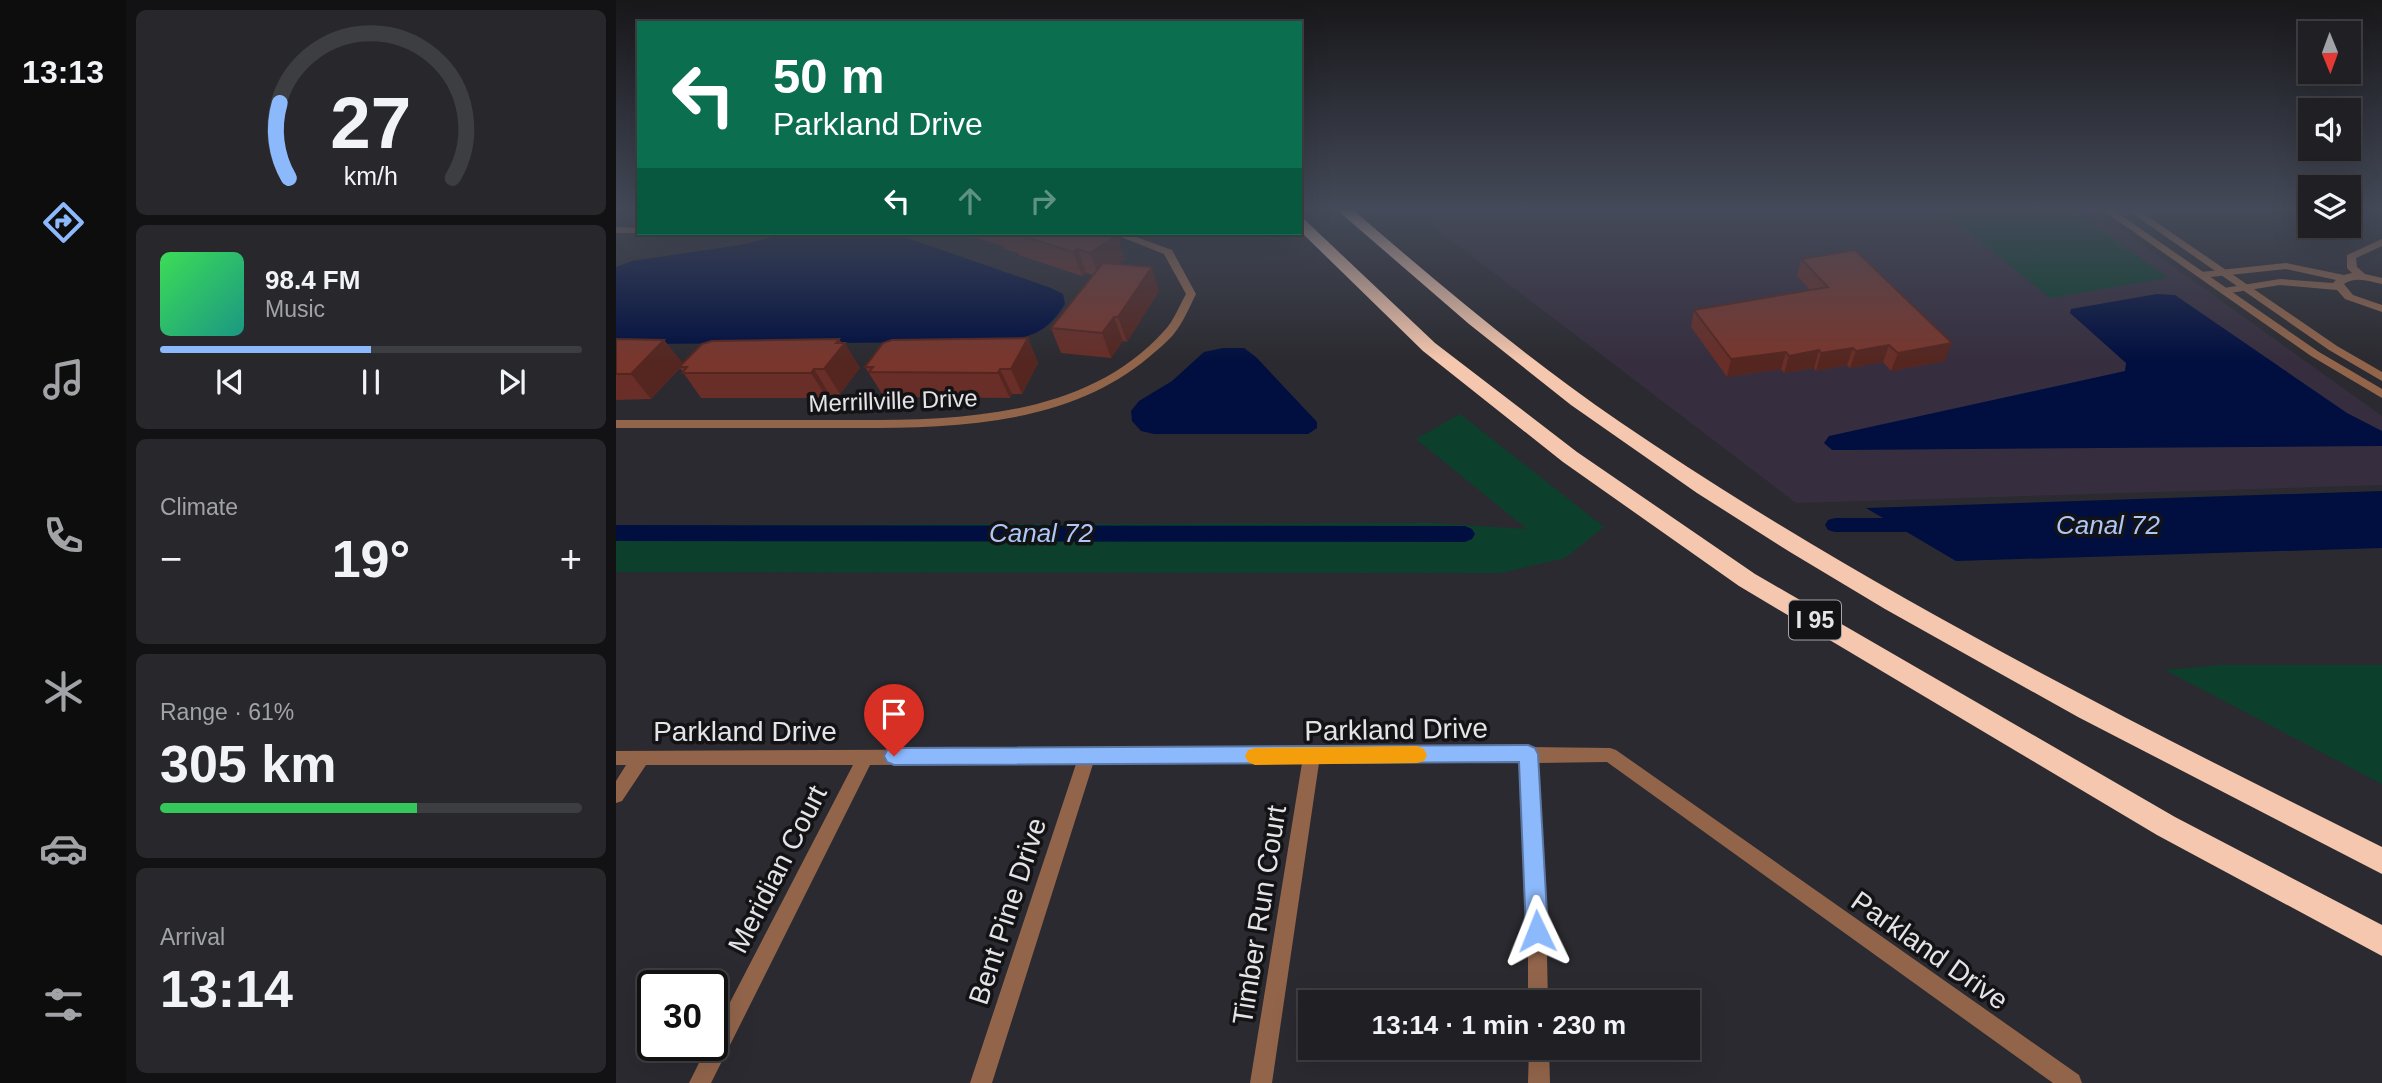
<!DOCTYPE html>
<meta charset="utf-8">
<style>
:root{--surface:#202024;--page:#28282c;--text:#f1f3f6;--muted:#a2a3a6;--line:#3d3e41;--accent:#8cb9fc}
body{margin:0;font-family:Arial,sans-serif;background:var(--page);color:var(--text);height:100vh;display:flex;flex-direction:column;font-size:26px;white-space:nowrap}
*{box-sizing:border-box;margin:0}
p{font-size:23px;color:var(--muted)}
.icon{flex:none;width:38px;height:38px;fill:none;stroke:currentColor;stroke-width:2;stroke-linecap:round;stroke-linejoin:round}
.map{position:relative;flex:1;overflow:hidden}
.sheet{display:flex;flex-direction:column;gap:10px;padding:10px;background:#121214;width:490px}
.sheet>*{flex:none}
.guide{position:absolute;left:21px;top:21px;width:665px;height:214px;border-radius:0px;box-shadow:0 7px 28px #0002,0 0 0 2px var(--line);background:#0b6e4f;color:#fff;overflow:hidden}
.needle{width:46px;rotate:179deg}
.controls{position:absolute;left:1682px;top:21px;display:grid;gap:14px}
.controls a{display:grid;place-items:center;width:63px;height:63px;border-radius:0px;background:var(--surface);box-shadow:0 7px 28px #0002,0 0 0 2px var(--line);font-size:35px}
.speed{position:absolute;left:21px;top:970px;display:flex;gap:14px;font-size:35px;font-weight:700;text-align:center}
.speed>*{display:grid;place-content:center;width:91px;height:91px;border-radius:50%;background:var(--surface);box-shadow:0 7px 28px #0002,0 0 0 2px var(--line);line-height:1}
.speed .limit{border:4px solid #111;border-radius:10px;background:#fff;color:#111}
.pin{position:absolute;display:grid;place-items:center;width:60px;height:60px;color:#fff;margin:-72px -30px;border-radius:50% 50% 50% 0;rotate:-45deg;box-shadow:0 0 7px #0007}
.pin .icon{rotate:45deg}
.me{position:absolute;width:77px;margin:-38px;rotate:358deg;stroke-linejoin:round;filter:drop-shadow(0 0 5px #0008)}
.turn{display:flex;align-items:center;gap:24px;height:147px;padding:0 21px;font-size:32px}
.turn .icon{width:91px;height:91px;stroke-width:2.5}
.turn b{display:block;font-size:49px;line-height:60px}
.lanes{display:flex;align-items:center;height:66px;padding:0 21px;background:#0003;justify-content:center;gap:35px;direction:ltr}
.lanes .off{opacity:.35}
.big{font-size:52px;font-weight:700;line-height:1.1}
.sheet .widget{flex:1;display:flex;flex-direction:column;justify-content:center;gap:10px;min-width:0;padding:0 24px;border-radius:10px;background:var(--page)}
.sheet .dial{align-items:center;gap:0}
.dial svg{height:182px;overflow:visible;fill:none;stroke:var(--line);stroke-width:7;stroke-linecap:round;text-anchor:middle}
.dial text{fill:var(--text);stroke:none}
.song{display:flex;align-items:center;gap:21px}
.cover{width:84px;height:84px;border-radius:10px;background:linear-gradient(135deg,hsl(130 70% 55%),hsl(170 70% 35%))}
.played{height:7px;border-radius:4px;background:linear-gradient(90deg,var(--accent) 50%,var(--line) 50%)}
.keys{display:flex;justify-content:space-around;direction:ltr}
.heat{display:flex;justify-content:space-between;align-items:center;font-size:38px;direction:ltr}
.charge{height:10px;border-radius:5px;background:linear-gradient(90deg,#34c759 61%,var(--line) 0)}
.trip{position:absolute;left:682px;top:990px;width:402px;height:70px;border-radius:0px;background:var(--surface);box-shadow:0 7px 28px #0002,0 0 0 2px var(--line);font-weight:700;line-height:70px;text-align:center}
main{display:flex;flex:1;min-height:0}
.tab-bar{display:flex;flex-direction:column;width:126px;justify-content:space-around;align-items:center;background:#0d0d0e;color:var(--muted)}
.tab-bar .icon{width:49px;height:49px}
.tab-bar .current{color:var(--accent)}
.tab-bar b{font-size:32px;color:var(--text)}
.map>svg:first-child{display:block}
.commercial{fill:#362e3f}
.green{fill:#0c402d}
.water{fill:#010f40}
.lines{fill:none;stroke-linecap:round;stroke-linejoin:round}
.canal{fill:#010f40;fill-rule:evenodd}
.minor{fill:#92654b;fill-rule:evenodd}
.tertiary{fill:#92654b;fill-rule:evenodd}
.motorway{fill:#f5c7ae;fill-rule:evenodd}
.wall{fill:#682e27}
.shaded-wall{fill:#552620}
.building{fill:#79362d;stroke:#552620;stroke-width:2}
.route{fill:#8cb9fc;stroke:#5b78a4;stroke-width:2}
.slow{fill:#f59e0b}
.labels{text-anchor:middle;stroke-width:7;stroke-linejoin:round;paint-order:stroke}
.shield{fill:#131316;stroke:#a5a5a8;stroke-width:2}
.shield-label{font-size:23px;font-weight:bold;fill:#e4e3e7}
.street-label{font-size:24px;fill:#e4e3e7;stroke:#131316}
.water-label{font-size:26px;font-style:italic;fill:#adc7f8;stroke:#131316}
.near-street-label{font-size:28px;fill:#e4e3e7;stroke:#131316}
</style>
<main>
<nav class="tab-bar">
<b>13:13</b>
<svg class="icon current" aria-label="directions" viewBox="0 0 24 24"><path d="M12 3l9 9-9 9-9-9zM9 14v-3h6M13 9l2 2-2 2"/></svg>
<svg class="icon" aria-label="music" viewBox="0 0 24 24"><path d="M9 18V5l10-2v13"/><circle cx="6" cy="18" r="3"/><circle cx="16" cy="16" r="3"/></svg>
<svg class="icon" aria-label="phone" viewBox="0 0 24 24"><path d="M5 4h4l2 5-3 2q2 4 5 5l2-3 5 2v4C11 20 4 13 5 4z"/></svg>
<svg class="icon" aria-label="climate" viewBox="0 0 24 24"><path d="M12 3v18M4 7l16 10M4 17L20 7"/></svg>
<svg class="icon" aria-label="car" viewBox="0 0 24 24"><path d="M5 17H2v-5l4-1 3-4h7l3 4 3 1v5h-3M9 17h6M6 11h13"/><circle cx="7" cy="17" r="2"/><circle cx="17" cy="17" r="2"/></svg>
<svg class="icon" aria-label="filters" viewBox="0 0 24 24"><path d="M4 7h16M4 17h16"/><circle cx="9" cy="7" r="2"/><circle cx="15" cy="17" r="2"/></svg>
</nav>
<section class="sheet">
<div class="widget dial"><svg viewBox="0 0 100 80">
<path d="M14 69A42 42 0 1 1 86 69"/>
<path d="M14 69A42 42 0 0 1 10 36" stroke="#8cb9fc"/>
<text x="50" y="56" font-size="32" font-weight="700">27</text>
<text x="50" y="72" font-size="11">km/h</text>
</svg></div>
<div class="widget">
<div class="song"><i class="cover"></i><div><b>98.4 FM</b><p>Music</p></div></div>
<div class="played"></div>
<div class="keys"><svg class="icon" aria-label="previous" viewBox="0 0 24 24"><path d="M18 5L8 12l10 7zM5 5v14"/></svg><svg class="icon" aria-label="pause" viewBox="0 0 24 24"><path d="M8 5v14M16 5v14"/></svg><svg class="icon" aria-label="next" viewBox="0 0 24 24"><path d="M6 5l10 7-10 7zM19 5v14"/></svg></div>
</div>
<div class="widget"><p>Climate</p>
<div class="heat"><a>−</a><b class="big">19°</b><a>+</a></div>
</div>
<div class="widget"><p>Range · 61%</p><b class="big">305 km</b><div class="charge"></div></div>
<div class="widget"><p>Arrival</p><b class="big">13:14</b></div>
</section>
<div class="map">
<svg width="1766" height="1083" viewBox="0 0 1766 1083">
<rect width="100%" height="100%" fill="#2b2a30"/>
<path class="commercial" d="M794 209H1477L1766 416V485L1180 503Z"/>
<path class="green" d="M1324 209H1456L1552 278 1434 298Z
M844 414 988 527 949 558 885 573 0 572V525L813 523 911 529 800 439Z
M1606 665H1766V784L1549 670Z"/>
<path class="water" d="M173 233H277L435 288 447 294 449 304C431 332 419 335 388 342L0 344V267L16 261 124 245Z
M1541 294 1559 295 1731 413 1766 431V446L1228 450H1216L1208 443 1213 436 1509 371 1510 363 1454 313 1455 309Z
M607 348H628L640 357 701 422V428L692 434H538L525 431 516 421 515 411 523 401 556 381 588 352Z
M1766 491V548L1340 561 1250 508Z"/>
<g class="lines">
<path class="canal" d="M1219 518H1305L1312 520 1315 525 1312 530 1305 532H1219L1212 530 1209 525 1212 520Z
M0 525 849 526 856 529 859 534 856 539 849 542 0 541Z"/>
<path class="minor" d="M0 227 23 228V233H27H0Z
M495 233H509L556 250 580 294C573 308 567 323 557 335 550 343 541 350 533 357 443 433 313 428 202 428 135 428 67 428 0 428V420C66 420 132 420 197 420 315 420 462 427 548 331 558 321 563 306 570 294L548 254Z
M1766 239V246L1740 258 1741 267 1749 274 1766 278V284C1753 281 1739 276 1728 284L1737 295 1766 305V312L1729 299 1721 290 1664 285 1608 294 1603 291 1608 288 1664 279 1717 283 1720 280 1670 269 1585 278 1580 275 1585 272 1670 263 1728 275 1736 273 1731 268V255Z
M912 747 994 748 1000 750 1463 1075 1466 1083H1437L991 762 921 763 930 907 932 1003H912V907L904 763H703L656 1083H634L686 763 477 764 376 1083H354L460 764 254 765 95 1083H73L92 1045H96V1037L237 765H30L6 801 0 803V781L10 765H0V751Z
M913 1048H933L934 1083H912Z"/>
<path class="tertiary" d="M1485 209H1496L1703 352 1766 389V398L1695 356Z
M1510 209H1521L1721 346 1766 372V381L1713 350Z"/>
<path class="motorway" d="M720 209H736C822 283 909 357 1004 422 1244 586 1505 717 1766 847V874L1462 717 1269 609 1174 552 1081 493 955 405 853 324Z
M684 219 689 220 819 343 961 452 1139 574 1559 817 1766 925V956L1541 835 1123 586 947 462 807 351 684 231Z"/>
</g>
<path class="wall" d="M334 233H495L509 259 501 264 543 291 511 342 507 341 495 358 445 353 435 328 477 275 470 273 466 276 403 255 402 253 388 249 387 246 348 234 344 236Z
M1185 259 1329 361 1275 371 1267 362 1234 368 1231 365 1200 371 1198 368 1168 373 1165 369 1111 377 1075 327 1078 310 1194 290 1181 276Z
M412 338 422 363 406 394H396L394 398 268 397 249 367Z
M0 339 48 340 67 364 223 339 244 368 224 394 214 395 211 398H85L64 368 35 399 0 400Z"/>
<path class="shaded-wall" d="M501 235 509 259 483 277 474 253Z
M462 249 470 273 466 276 457 252Z
M536 267 543 291 511 342 502 317Z
M498 317 507 341 495 358 486 333Z
M412 338 422 363 406 394 395 369Z
M223 339 227 345 229 343 244 368 224 394 208 369 220 343Z
M48 340 67 364 35 399 15 374Z
M1336 343 1329 361 1275 371 1282 353Z
M1273 345 1267 362 1234 368 1240 351Z
M1237 348 1231 365 1200 371 1205 353Z
M1203 350 1198 368 1168 373 1173 356Z
M1170 352 1165 369 1111 377 1115 359Z
M198 369 214 395 211 398 195 373Z
M384 369 396 394 394 398 382 373Z"/>
<path class="building" d="M397 233H493L501 235 474 253 462 249 457 252Z
M1239 250 1336 343 1282 353 1273 345 1240 351 1237 348 1205 353 1203 350 1173 356 1170 352 1115 359 1078 310 1212 287 1185 259Z
M487 263 536 267 502 317H498L486 333 435 328Z
M412 338 395 369H384L382 373 253 372 257 367H249L267 343 276 340Z
M0 339 48 340 15 374H0Z
M223 339 220 343H229L208 369H198L195 373H66L71 367H63L86 344 96 341Z"/>
<linearGradient id="sky" x2="0" y2="1"><stop stop-color="#18171a"/><stop offset="0.58" stop-color="#444a59"/><stop offset="1" stop-color="#444a59" stop-opacity="0"/></linearGradient>
<rect width="1766" height="361" fill="url(#sky)"/>
<path class="route" d="M912 745 919 748 922 754 932 931 929 939 921 942 913 939 910 931 903 762 278 765 271 762 268 756 271 750 278 748Z"/>
<path class="slow" d="M801 746 808 749 811 755 808 761 801 763 639 765 632 762 629 756 632 750 639 748Z"/>
<g class="labels">
<rect class="shield" x="1173" y="600.5" width="52" height="39" rx="5"/>
<g class="shield-label">
<text x="1199" y="628">I 95</text>
</g>
<g class="street-label">
<text transform="translate(277 401) rotate(-2)" y="8">Merrillville Drive</text>
</g>
<g class="water-label">
<text x="1492" y="534">Canal 72</text>
<text x="425" y="542">Canal 72</text>
</g>
<g class="near-street-label">
<text transform="translate(780 729) rotate(-1)" y="10">Parkland Drive</text>
<text x="129" y="741">Parkland Drive</text>
<text transform="translate(161 869) rotate(-63)" y="10">Meridian Court</text>
<text transform="translate(391 911) rotate(-72)" y="10">Bent Pine Drive</text>
<text transform="translate(643 915) rotate(-81)" y="10">Timber Run Court</text>
<text transform="translate(1314 950) rotate(35)" y="10">Parkland Drive</text>
</g>
</g>
</svg>
<div class="controls">
<a><svg class="needle" viewBox="-14 -14 28 28"><path d="M0-13l5 13h-10z" fill="#e53935"/><path d="M0 13l5-13h-10z" fill="#a2a3a6"/></svg></a>
<a><svg class="icon" aria-label="sound" viewBox="0 0 24 24"><path d="M4 9h4l5-4v14l-5-4H4zM17 9q2 3 0 6"/></svg></a>
<a><svg class="icon" aria-label="layers" viewBox="0 0 24 24"><path d="M12 4l9 5-9 5-9-5zM3 14l9 5 9-5"/></svg></a>
</div>
<div class="speed"><div class="limit">30</div></div>
<div class="pin" style="left:278px;top:756px;background:#d93025"><svg class="icon" aria-label="arrive" viewBox="0 0 24 24"><path d="M6 21V4h12l-3 4 3 4H6"/></svg></div>
<svg class="me" style="left:921px;top:931px" viewBox="-20 -20 40 40"><path d="M0-17L14 15 0 8-14 15z" fill="#8cb9fc" stroke="#fff" stroke-width="4"/></svg>
<div class="trip">13:14 · 1 min · 230 m</div>
<div class="guide">
<div class="turn"><svg class="icon" aria-label="left" viewBox="0 0 24 24"><path d="M17 20v-9H6M10 6l-5 5 5 5"/></svg><div><b>50 m</b>Parkland Drive</div></div>
<div class="lanes"><svg class="icon" aria-label="left" viewBox="0 0 24 24"><path d="M17 20v-9H6M10 6l-5 5 5 5"/></svg><svg class="icon off" aria-label="ahead" viewBox="0 0 24 24"><path d="M12 20V5M6 11l6-6 6 6"/></svg><svg class="icon off" aria-label="right" viewBox="0 0 24 24"><path d="M7 20v-9h11M14 6l5 5-5 5"/></svg></div>
</div>
</div>
</main>
